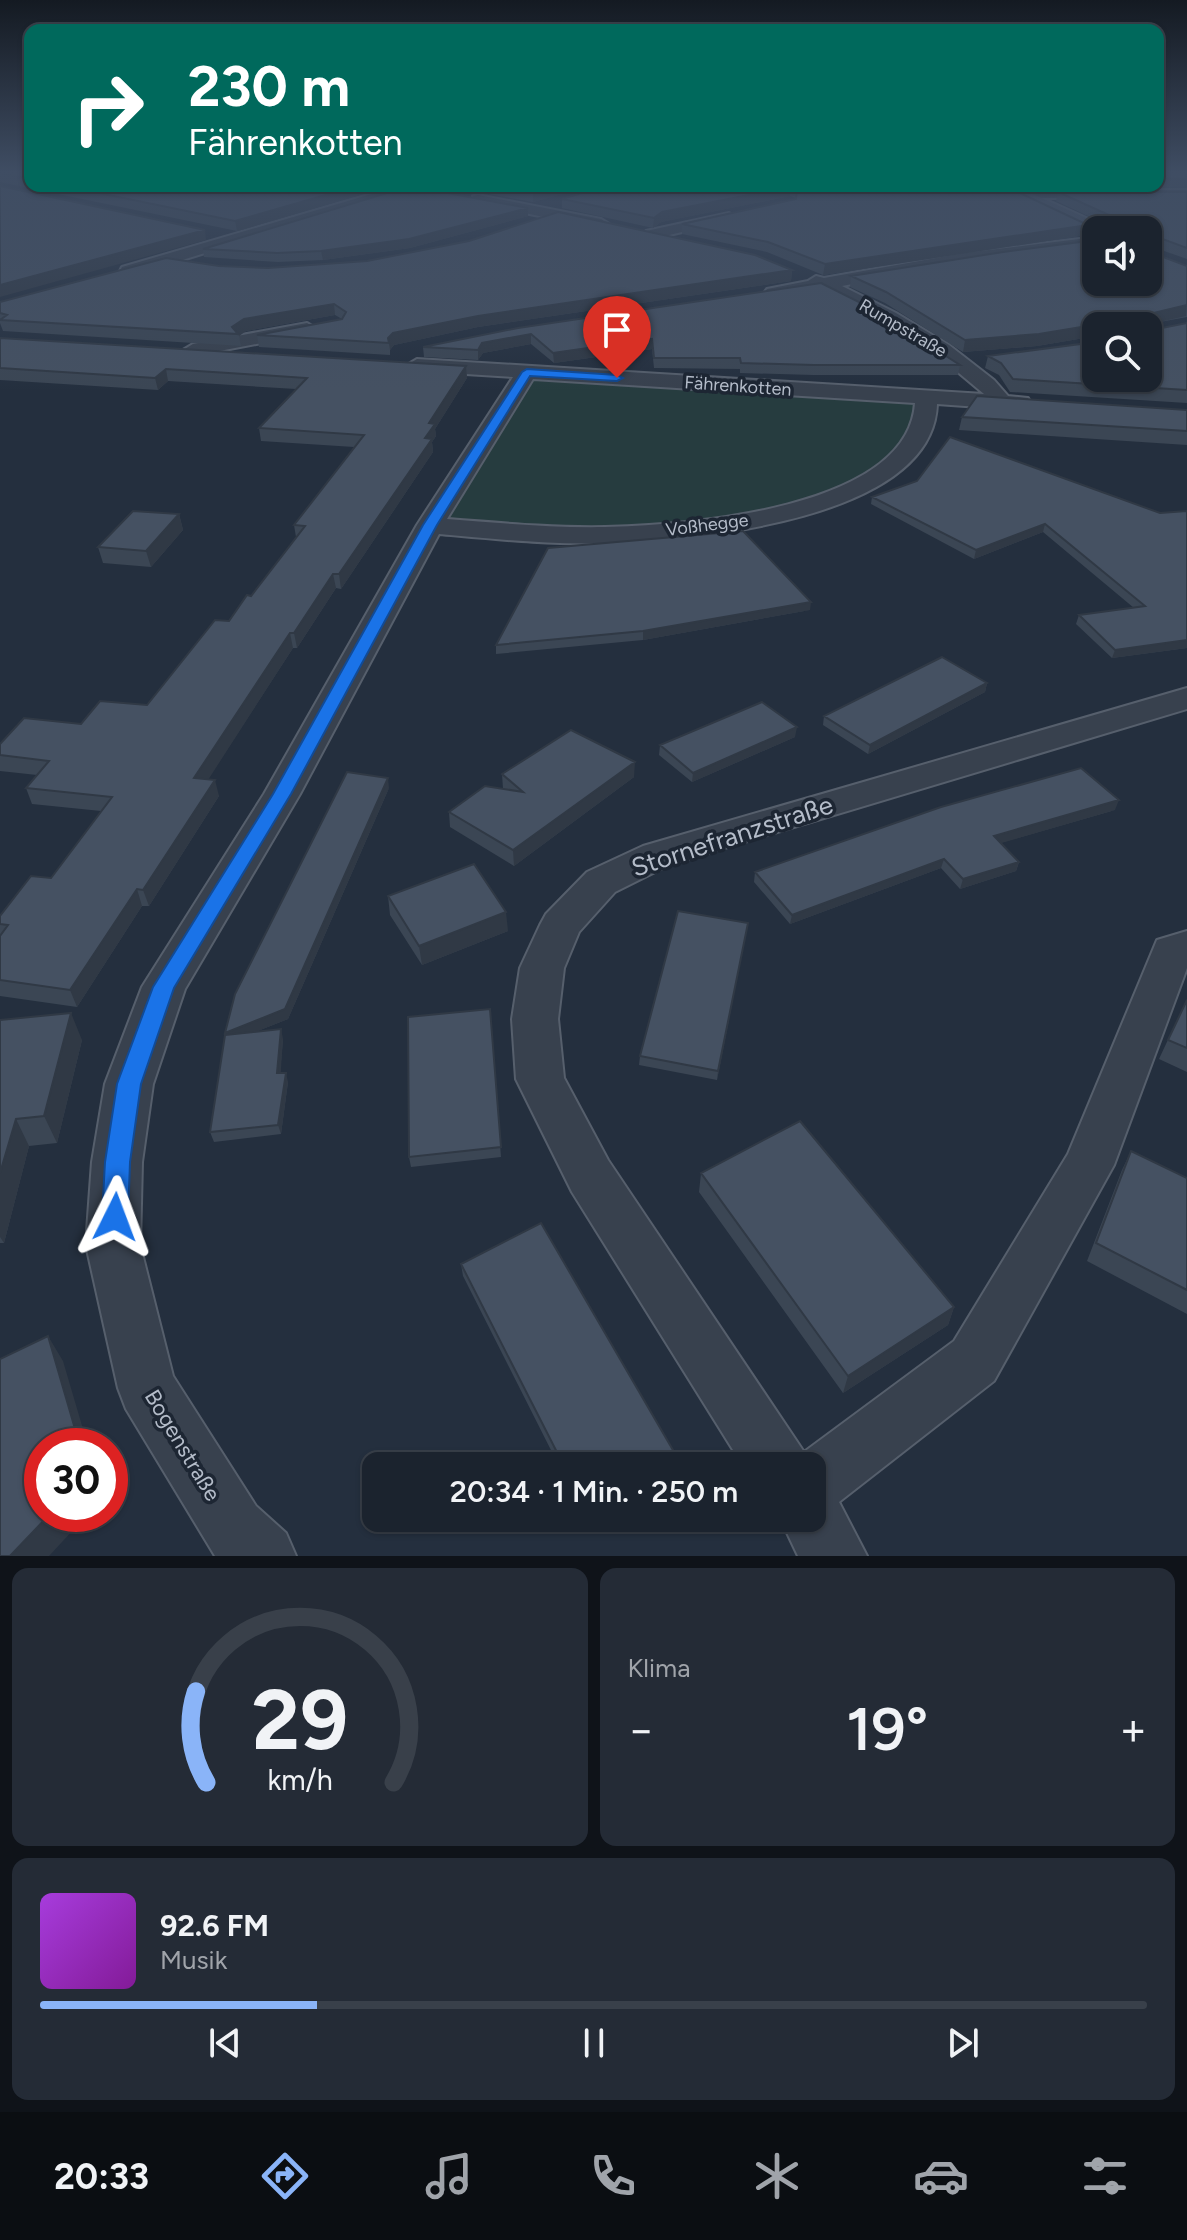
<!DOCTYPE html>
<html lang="de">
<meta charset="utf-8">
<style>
:root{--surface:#1b232e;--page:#242b36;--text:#f1f3f6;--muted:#a0a4aa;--line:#39404a;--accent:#8ab4f8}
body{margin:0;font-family:Figtree,sans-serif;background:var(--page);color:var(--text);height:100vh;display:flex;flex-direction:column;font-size:30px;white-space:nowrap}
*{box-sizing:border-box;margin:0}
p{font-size:26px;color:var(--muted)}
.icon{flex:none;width:44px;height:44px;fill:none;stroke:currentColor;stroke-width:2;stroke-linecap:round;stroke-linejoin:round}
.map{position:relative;height:1556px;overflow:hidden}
.sheet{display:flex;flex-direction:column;gap:12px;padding:12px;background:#0f1319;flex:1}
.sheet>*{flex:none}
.hud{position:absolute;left:24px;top:24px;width:1140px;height:168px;border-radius:16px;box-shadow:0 2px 6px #0004,0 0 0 2px var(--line);background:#00695c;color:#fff;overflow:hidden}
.buttons{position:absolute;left:1082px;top:216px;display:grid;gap:16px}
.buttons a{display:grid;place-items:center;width:80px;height:80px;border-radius:16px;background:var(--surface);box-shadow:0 2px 6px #0004,0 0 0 2px var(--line);font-size:40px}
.speed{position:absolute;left:24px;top:1428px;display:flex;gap:16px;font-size:40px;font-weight:700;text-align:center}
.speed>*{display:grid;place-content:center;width:104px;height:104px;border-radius:50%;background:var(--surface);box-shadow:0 2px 6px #0004,0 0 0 2px var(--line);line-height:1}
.speed .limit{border:12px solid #d22;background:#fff;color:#111}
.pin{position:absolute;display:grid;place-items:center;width:68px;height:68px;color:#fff;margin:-82px -34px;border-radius:50% 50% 50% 0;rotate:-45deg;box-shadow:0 0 8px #0007}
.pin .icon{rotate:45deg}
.me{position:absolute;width:88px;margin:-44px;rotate:3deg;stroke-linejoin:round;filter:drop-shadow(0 0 6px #0008)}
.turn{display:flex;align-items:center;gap:28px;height:168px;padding:0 32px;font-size:36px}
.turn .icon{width:104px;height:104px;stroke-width:2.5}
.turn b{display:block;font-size:56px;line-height:68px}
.big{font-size:60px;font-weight:600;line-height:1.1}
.sheet .tile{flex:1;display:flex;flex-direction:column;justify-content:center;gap:12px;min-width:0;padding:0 28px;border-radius:16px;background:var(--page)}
.sheet .dial{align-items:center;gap:0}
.dial svg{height:208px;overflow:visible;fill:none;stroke:var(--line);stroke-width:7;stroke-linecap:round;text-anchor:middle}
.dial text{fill:var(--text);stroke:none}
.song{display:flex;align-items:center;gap:24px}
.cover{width:96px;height:96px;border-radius:12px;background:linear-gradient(135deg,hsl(280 70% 55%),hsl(290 70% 35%))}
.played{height:8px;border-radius:4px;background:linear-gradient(90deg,var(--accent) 25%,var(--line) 25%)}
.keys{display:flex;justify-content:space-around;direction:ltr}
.heat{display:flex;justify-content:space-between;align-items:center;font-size:44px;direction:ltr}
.sheet .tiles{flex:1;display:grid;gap:12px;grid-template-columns:1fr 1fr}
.tile:last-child{grid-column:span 2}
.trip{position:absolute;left:362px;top:1452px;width:464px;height:80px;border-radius:16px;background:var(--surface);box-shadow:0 2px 6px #0004,0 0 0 2px var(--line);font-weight:600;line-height:80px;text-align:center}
.dock{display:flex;height:128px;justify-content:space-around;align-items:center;background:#0b0e12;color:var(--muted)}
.dock .icon{width:56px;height:56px}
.dock .selected{color:var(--accent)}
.dock b{font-size:36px;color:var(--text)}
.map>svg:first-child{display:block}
.green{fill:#263c3f}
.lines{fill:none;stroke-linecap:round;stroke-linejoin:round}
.street-casing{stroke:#565f6c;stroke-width:4}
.secondary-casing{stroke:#565f6c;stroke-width:4}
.street{fill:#38414e;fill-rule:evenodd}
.secondary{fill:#465061;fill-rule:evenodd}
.wall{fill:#3b4654}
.shaded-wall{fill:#303945}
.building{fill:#455162;stroke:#303945;stroke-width:2}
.route{fill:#1a73e8;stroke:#114b97;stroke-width:2}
.labels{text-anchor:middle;stroke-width:7;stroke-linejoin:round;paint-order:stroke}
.far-street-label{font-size:18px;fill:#b4bcc9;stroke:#1d2633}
.street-label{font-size:22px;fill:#b4bcc9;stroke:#1d2633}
.near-street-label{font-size:26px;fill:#b4bcc9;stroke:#1d2633}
</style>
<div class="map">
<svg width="1187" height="1556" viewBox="0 0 1187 1556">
<rect width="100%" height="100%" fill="#242f3e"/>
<path class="green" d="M527 372 926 398 921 429 876 479 750 520 606 535 430 525Z"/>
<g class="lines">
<defs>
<path id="street" d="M399 186H421L134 275H122L120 271 122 267Z
M888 186 993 190H1187V198H993L895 190Z
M478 195 601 219 609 224 601 229 473 202V196Z
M729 213 736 217 734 220 652 239 644 234 646 231Z
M1096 237V247L964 263 842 286 896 313 949 345 994 380 1008 396 1028 398 1031 403 1020 410 937 404C933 520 694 540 609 543 552 545 495 539 439 534L300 794 185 989 153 1084 142 1162 140 1245 173 1376 256 1506 286 1533 296 1556H215L126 1409 118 1388 86 1245 92 1162 105 1084 142 987 264 794 417 525 513 377 417 371 407 365 417 359 984 394 935 353 883 321 832 294 821 289 773 298 764 293 767 289 808 281 816 276 824 278 964 253ZM533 379 915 403C908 510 686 525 605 527 552 528 500 523 447 519Z
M307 323 317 329 314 333 193 356 183 350 193 344Z
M1187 688V709L671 864 615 892 579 932 564 968 558 1019 564 1078 608 1160 804 1452 954 1341 1068 1154 1157 940 1187 931V968L1114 1165 994 1381 839 1502 867 1556H798L780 1518H812V1466H743L572 1192 516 1079 512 1019 520 968 540 925 546 914 587 872 643 846Z"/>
<path id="secondary" d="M993 186H1015L1104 226 1106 230H1096V235L1090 234Z"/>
</defs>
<use href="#street" class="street-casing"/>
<use href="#secondary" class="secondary-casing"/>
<use href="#street" class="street"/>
<use href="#secondary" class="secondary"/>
</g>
<path class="wall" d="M0 173H30V186H389L237 231 0 182Z
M1158 173H1187V188L1073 186H1158Z
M445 186H591L533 202Z
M605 186H929L1088 225 1086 235 823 275 767 252 682 234V224L796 199V198L790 196 661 222 653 228 562 208V199Z
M1058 192H1187V259L1150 246V252L1187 266V317L1149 324 1148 327 1152 330 1187 323V403L1010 392 999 375 985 368 988 356 1096 342 1148 326H1096V336L1037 346 963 352 885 303 850 287 851 276 1096 240 1148 230H1100L1101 223H1103L1056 201Z
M528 208V216L410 248 323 260 278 262 204 257 203 249Z
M219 266 268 268 792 270 791 281 478 327 394 345 390 350V355L259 347 257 335 342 319 335 315 246 331 239 336 241 346 3 331 0 323V302Z
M518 328 960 365 958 375H813L740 373V369L654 368 652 349 554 363 531 344 483 353 478 360 424 357 423 347Z
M0 338 466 366 467 378 435 429 436 436 432 442 433 452 341 589 336 588 297 648H293L208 779 219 796 149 906H142L77 1007 0 996V916L51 878 101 811 32 804 26 788 37 775 0 771V744L81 724 147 705 229 621 251 596 296 537 294 525 354 447 261 441 259 428 296 389 168 381 158 390 0 380Z
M1187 410V445L959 430 962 417Z
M872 497 1160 513 1187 648 1112 658 1076 624 1079 615 1134 608 1043 532 974 559 871 504Z
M179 514 183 530 151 567 103 563 98 547Z
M810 610 643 640 496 654V645Z
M987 683 985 692 868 754 823 725 824 716Z
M795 737 692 782 659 755 660 745Z
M502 774 634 777 514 866 450 827 449 812 503 789Z
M389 788 288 1019 255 1032 283 1039 280 1073 288 1082 281 1134 214 1142 210 1132 226 1035Z
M1115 810 1000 843 1019 862 1016 871 960 889 941 868 790 924 754 882 755 872Z
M388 896 508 931 422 965 390 915Z
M748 923 717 1080 639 1065 640 1056Z
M1187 999V1072L1159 1059Z
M490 1009 501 1157 411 1167 409 1157Z
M0 1020 82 1040 57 1143 29 1146 4 1243H0Z
M1131 1151 1187 1178V1314L1087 1261 1122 1170Z
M701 1173 954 1307 948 1325 843 1393 699 1192Z
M461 1264 677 1457 676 1466H559L463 1276Z"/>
<path class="shaded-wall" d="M357 186H389L237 231 235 221Z
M557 186H591L533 202V193Z
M790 187V196L661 222 653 228 654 218 662 212Z
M528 208V216L410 248 323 260 321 251Z
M1088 225 1086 235 823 275 825 264Z
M205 230 206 240 0 297V285Z
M792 270 791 281 478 327 394 345 390 350 388 338 393 333 478 316Z
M334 304 335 315 246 331 239 336 238 334 232 327 244 319Z
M1187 305 1186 316 1146 325 1149 314Z
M1099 324 1098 326H1096V336L1037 346 963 352 965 340Z
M531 334V344L483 353 478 360V350L482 343Z
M652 339V349L554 363 553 353Z
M466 366 467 378 435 429 436 436 432 442 433 452 341 589 339 574 425 438 429 423Z
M166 369 168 381 158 390 155 378Z
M179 514 183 530 151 567 146 551Z
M1045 524 1043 532 974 559 976 550Z
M333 574 336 588 297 648 294 633Z
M811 602 810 610 643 640V631Z
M290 633 293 648 199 794 194 778Z
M1187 640V648L1112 658 1115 650Z
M987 683 985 692 868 754 870 745Z
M797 727 795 737 692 782 693 773Z
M635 762 634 777 514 866 513 850Z
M388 778 389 788 288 1019 228 1043 225 1033Z
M215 780 219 796 149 906 143 890Z
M1119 800 1115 810 991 846 994 836Z
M944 859 941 868 790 924 792 915Z
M1019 862 1016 871 960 889 963 879Z
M137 889 142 906 77 1007 70 990Z
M506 912 508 931 422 965 419 946Z
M748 923 746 933 717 1080 718 1071Z
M71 1013 82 1040 57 1143 44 1116Z
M281 1029 283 1039 280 1083 277 1073Z
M286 1073 288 1082 281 1134 278 1125Z
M16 1119 29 1146 4 1243 0 1237V1173Z
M954 1307 948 1325 843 1393 848 1376Z
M48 1336 63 1361 88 1446H80Z
M677 1457 676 1466H662Z
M50 1514H88L49 1556H10Z
M588 1518H597L588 1524Z"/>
<path class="building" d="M1 173H30V179Z
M1158 173H1187V179L1158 178Z
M0 186 205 230 0 285Z
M65 186H357L235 221Z
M410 186 528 208 409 239 321 251 277 253 203 249Z
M495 186H557L533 193Z
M605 186H929L1018 192 1088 225 825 264 768 242 682 224 796 199 797 189 790 187 662 212 654 218 562 199Z
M1058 192H1187V248L1149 234 1150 252 1187 266V305L1149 314 1148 327 1152 330 1187 323V390L1013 379 1001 363 988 356 1096 342V378H1148V326H1101L1099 324 1039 334 965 340 886 292 851 276 1003 252 1096 240V282H1148V230H1100L1101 223 1111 221 1109 215Z
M558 212 755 255 792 270 478 316 393 333 388 338 389 343 257 335 342 319 346 312 334 304 244 319 232 327 238 334 0 320 7 315 0 313V302L166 258 219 266 268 268 367 261 469 241Z
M821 283 869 307 960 365H814L741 363 740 358H654L652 339 553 353 531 334 482 343 478 350 423 347 518 328Z
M0 338 466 366 429 423 435 424 425 438 432 439 339 574H333L294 633H290L194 778 215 780 143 890 137 889 70 990 0 980V936L8 925 0 924V916L31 876 51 878 112 797 26 788 49 761 0 755V744L24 718 81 724 100 701 147 705 215 620 229 621 247 595 251 596 305 526 294 525 364 435 259 428 307 378 166 369 155 378 0 368Z
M977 396 1187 410V431L962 417Z
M950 437 1160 513 1187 511V640L1115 650 1079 615 1145 606 1045 524 976 550 872 497 917 481Z
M133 511 179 514 146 551 98 547Z
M743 531 811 602 643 631 496 645 548 548Z
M942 657 987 683 870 745 824 716Z
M762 702 797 727 693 773 660 745Z
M571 730 635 762 513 850 449 812 485 786 523 792 502 774Z
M1081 768 1119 800 994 836 1019 862 963 879 944 859 792 915 755 872 941 807Z
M347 772 388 778 285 1009 225 1033 235 994Z
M474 864 506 912 419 946 388 896Z
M678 911 748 923 718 1071 640 1056Z
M1187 1000V1048L1168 1040Z
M490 1009 501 1147 409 1157 408 1017Z
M71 1013 44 1116 16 1119 0 1173V1020Z
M281 1029 277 1073H286L278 1125 210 1132 225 1035Z
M800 1121 954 1307 848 1376 701 1173Z
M1131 1151 1187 1178V1290L1096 1243Z
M541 1223 677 1457 662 1466H564L461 1264Z
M48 1336 80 1446H42V1514H50L10 1556H0V1359Z"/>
<linearGradient id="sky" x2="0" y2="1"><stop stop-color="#141a22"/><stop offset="0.44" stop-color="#3f4d63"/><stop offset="1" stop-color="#3f4d63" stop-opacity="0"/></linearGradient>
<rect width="1187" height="391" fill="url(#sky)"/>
<path class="route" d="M527 369 617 375 623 378 617 381 530 376 437 525 291 794 174 988 141 1084 130 1162 128 1217 124 1226 115 1230 105 1226 102 1217 105 1162 117 1084 153 987 273 794 423 525 522 372Z"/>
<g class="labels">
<g class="far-street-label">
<text transform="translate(903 328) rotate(30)" y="6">Rumpstraße</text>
<text transform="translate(738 386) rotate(4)" y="6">Fährenkotten</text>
<text transform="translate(707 525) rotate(-7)" y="6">Voßhegge</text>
</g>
<g class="street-label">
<text transform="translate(183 1445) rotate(59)" y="8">Bogenstraße</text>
</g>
<g class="near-street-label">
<text transform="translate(732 836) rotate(-18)" y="9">Stornefranzstraße</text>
</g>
</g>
</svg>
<div class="buttons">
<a><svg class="icon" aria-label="sound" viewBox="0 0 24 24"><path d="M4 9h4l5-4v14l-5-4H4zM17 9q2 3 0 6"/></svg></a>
<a><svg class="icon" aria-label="search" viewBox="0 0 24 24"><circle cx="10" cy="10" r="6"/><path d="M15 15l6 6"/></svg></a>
</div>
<div class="speed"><div class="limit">30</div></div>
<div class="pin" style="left:617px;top:378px;background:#d93025"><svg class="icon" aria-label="arrive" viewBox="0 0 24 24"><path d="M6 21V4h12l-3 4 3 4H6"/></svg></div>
<svg class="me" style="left:115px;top:1217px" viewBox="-20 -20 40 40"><path d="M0-17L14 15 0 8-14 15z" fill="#1a73e8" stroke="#fff" stroke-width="4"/></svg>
<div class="trip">20:34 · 1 Min. · 250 m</div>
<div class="hud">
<div class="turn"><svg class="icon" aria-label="right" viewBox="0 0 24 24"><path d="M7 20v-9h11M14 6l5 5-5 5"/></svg><div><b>230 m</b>Fährenkotten</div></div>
</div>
</div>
<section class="sheet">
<div class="tiles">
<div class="tile dial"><svg viewBox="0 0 100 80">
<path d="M14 69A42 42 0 1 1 86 69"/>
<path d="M14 69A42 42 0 0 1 10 34" stroke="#8ab4f8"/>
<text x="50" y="56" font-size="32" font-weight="700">29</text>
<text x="50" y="72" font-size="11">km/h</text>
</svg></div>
<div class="tile"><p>Klima</p>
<div class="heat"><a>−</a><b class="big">19°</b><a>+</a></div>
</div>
<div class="tile">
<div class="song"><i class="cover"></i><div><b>92.6 FM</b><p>Musik</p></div></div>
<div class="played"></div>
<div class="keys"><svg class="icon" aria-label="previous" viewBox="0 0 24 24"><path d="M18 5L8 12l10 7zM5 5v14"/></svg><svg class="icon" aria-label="pause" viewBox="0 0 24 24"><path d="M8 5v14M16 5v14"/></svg><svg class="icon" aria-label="next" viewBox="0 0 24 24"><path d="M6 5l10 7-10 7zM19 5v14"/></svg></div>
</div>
</div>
</section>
<nav class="dock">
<b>20:33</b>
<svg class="icon selected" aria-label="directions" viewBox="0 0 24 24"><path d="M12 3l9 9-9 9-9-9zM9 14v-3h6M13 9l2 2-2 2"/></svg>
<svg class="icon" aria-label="music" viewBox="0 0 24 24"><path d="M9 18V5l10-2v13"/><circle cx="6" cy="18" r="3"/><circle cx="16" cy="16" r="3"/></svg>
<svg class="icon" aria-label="phone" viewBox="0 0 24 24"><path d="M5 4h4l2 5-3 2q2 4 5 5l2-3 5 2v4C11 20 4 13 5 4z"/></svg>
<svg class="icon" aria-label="climate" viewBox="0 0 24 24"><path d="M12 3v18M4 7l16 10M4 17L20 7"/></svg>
<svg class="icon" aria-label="car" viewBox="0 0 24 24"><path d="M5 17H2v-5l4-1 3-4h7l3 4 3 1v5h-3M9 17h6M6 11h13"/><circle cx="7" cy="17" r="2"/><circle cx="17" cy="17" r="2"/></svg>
<svg class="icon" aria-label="filters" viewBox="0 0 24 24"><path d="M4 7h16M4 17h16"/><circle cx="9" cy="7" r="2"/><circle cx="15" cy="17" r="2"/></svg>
</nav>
